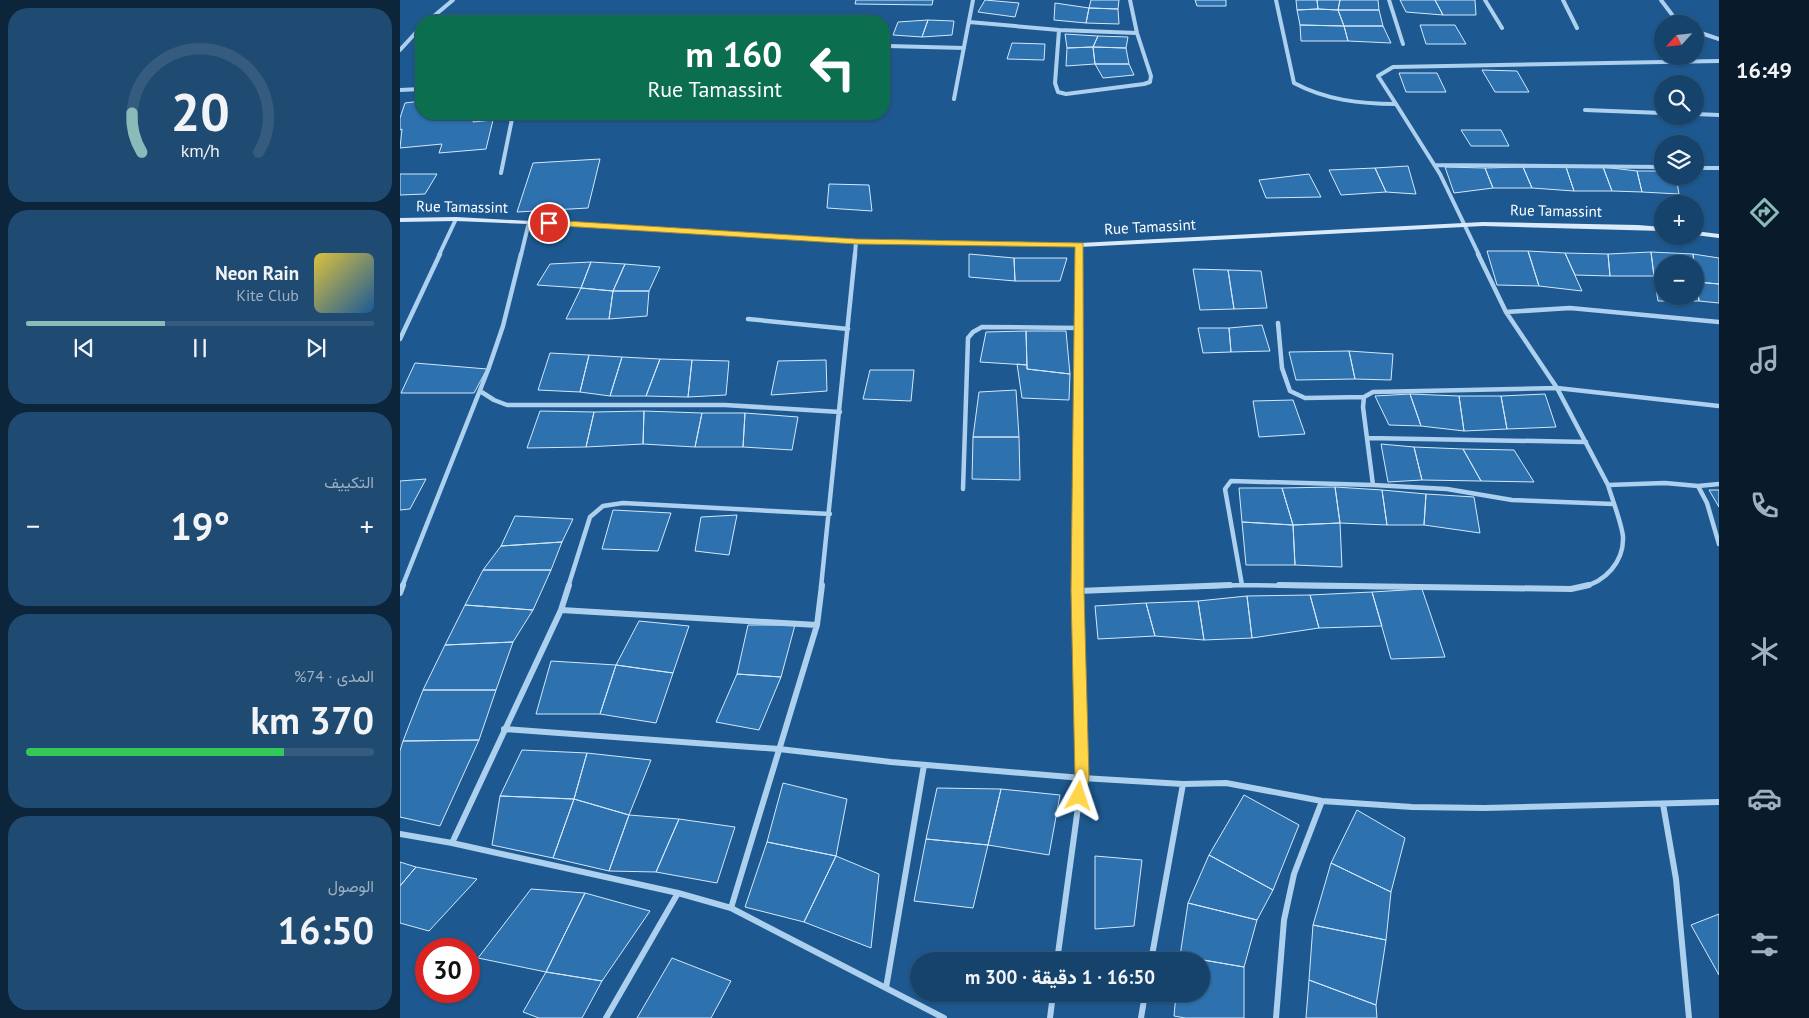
<!DOCTYPE html>
<html lang="ar">
<meta charset="utf-8">
<style>
:root{--surface:#16436c;--page:#1f4a72;--text:#f1f3f6;--muted:#9eb0c2;--line:#355c7f;--accent:#8bbbb9}
body{margin:0;font-family:"PT Sans",Vazirmatn,sans-serif;background:var(--page);color:var(--text);direction:rtl;height:100vh;display:flex;flex-direction:column;font-size:19px;white-space:nowrap}
*{box-sizing:border-box;margin:0}
p{font-size:16px;color:var(--muted)}
.icon{flex:none;width:28px;height:28px;fill:none;stroke:currentColor;stroke-width:2;stroke-linecap:round;stroke-linejoin:round}
.map{position:relative;flex:1;overflow:hidden;direction:ltr}
.side{display:flex;flex-direction:column;gap:8px;padding:8px;background:#0c253b;width:400px}
.side>*{flex:none}
.banner{position:absolute;left:15px;top:15px;width:475px;height:105px;border-radius:20px;box-shadow:0 1px 4px #0004,0 0 0 1px var(--line);direction:rtl;background:#0b6e4f;color:#fff;overflow:hidden}
.needle{width:32px;rotate:243deg}
.fabs{position:absolute;left:1254px;top:15px;display:grid;gap:10px}
.fabs a{display:grid;place-items:center;width:50px;height:50px;border-radius:50%;background:var(--surface);box-shadow:0 1px 4px #0004,0 0 0 1px var(--line);font-size:25px}
.speed{position:absolute;left:15px;top:938px;display:flex;gap:10px;font-size:25px;font-weight:700;text-align:center}
.speed>*{display:grid;place-content:center;width:65px;height:65px;border-radius:50%;background:var(--surface);box-shadow:0 1px 4px #0004,0 0 0 1px var(--line);line-height:1}
.speed .limit{border:8px solid #d22;background:#fff;color:#111}
.pin{position:absolute;display:grid;place-items:center;width:42px;height:42px;color:#fff;margin:-21px;border:2px solid #fff;border-radius:50%;box-shadow:0 1px 5px #0007}
.me{position:absolute;width:55px;margin:-28px;rotate:5deg;stroke-linejoin:round;filter:drop-shadow(0 0 4px #0008)}
.turn{display:flex;align-items:center;gap:18px;height:105px;padding:0 25px;font-size:22px}
.turn .icon{width:65px;height:65px;stroke-width:2.5}
.turn b{display:block;font-size:35px;line-height:42px}
.big{font-size:38px;font-weight:800;line-height:1.1}
.side .tile{flex:1;display:flex;flex-direction:column;justify-content:center;gap:8px;min-width:0;padding:0 18px;border-radius:20px;background:var(--page)}
.side .dial{align-items:center;gap:0}
.dial svg{height:130px;overflow:visible;fill:none;stroke:var(--line);stroke-width:7;stroke-linecap:round;text-anchor:middle}
.dial text{fill:var(--text);stroke:none}
.song{display:flex;align-items:center;gap:15px}
.cover{width:60px;height:60px;border-radius:8px;background:linear-gradient(135deg,hsl(50 70% 55%),hsl(210 70% 35%))}
.played{height:5px;border-radius:2px;background:linear-gradient(90deg,var(--accent) 40%,var(--line) 40%)}
.keys{display:flex;justify-content:space-around;direction:ltr}
.heat{display:flex;justify-content:space-between;align-items:center;font-size:28px;direction:ltr}
.charge{height:8px;border-radius:4px;background:linear-gradient(90deg,#34c759 74%,var(--line) 0)}
.trip{position:absolute;left:510px;top:952px;width:300px;height:50px;border-radius:25px;background:var(--surface);box-shadow:0 1px 4px #0004,0 0 0 1px var(--line);font-weight:800;line-height:50px;text-align:center;direction:rtl}
main{display:flex;flex:1;min-height:0}
.tabs{display:flex;flex-direction:column;width:90px;justify-content:space-around;align-items:center;background:#091b2b;color:var(--muted)}
.tabs .icon{width:35px;height:35px}
.tabs .selected{color:var(--accent)}
.tabs b{font-size:22px;color:var(--text)}
.map>svg:first-child{display:block}
.building{fill:#2d71ae;stroke:#d3e8fa}
.lines{fill:none;stroke-linecap:round;stroke-linejoin:round}
.street-far2{stroke:#add0ee;stroke-width:4}
.street-far1{stroke:#add0ee;stroke-width:4.5}
.street{stroke:#add0ee;stroke-width:6}
.secondary{fill:#daeafa;fill-rule:evenodd}
.route{fill:#ffd54a;stroke:#a68a30}
.labels{text-anchor:middle;stroke-width:5;stroke-linejoin:round;paint-order:stroke}
.far-street-label{font-size:15px;fill:#fff;stroke:#1d5990}
</style>
<main>
<nav class="tabs">
<b>16:49</b>
<svg class="icon selected" aria-label="directions" viewBox="0 0 24 24"><path d="M12 3l9 9-9 9-9-9zM9 14v-3h6M13 9l2 2-2 2"/></svg>
<svg class="icon" aria-label="music" viewBox="0 0 24 24"><path d="M9 18V5l10-2v13"/><circle cx="6" cy="18" r="3"/><circle cx="16" cy="16" r="3"/></svg>
<svg class="icon" aria-label="phone" viewBox="0 0 24 24"><path d="M5 4h4l2 5-3 2q2 4 5 5l2-3 5 2v4C11 20 4 13 5 4z"/></svg>
<svg class="icon" aria-label="climate" viewBox="0 0 24 24"><path d="M12 3v18M4 7l16 10M4 17L20 7"/></svg>
<svg class="icon" aria-label="car" viewBox="0 0 24 24"><path d="M5 17H2v-5l4-1 3-4h7l3 4 3 1v5h-3M9 17h6M6 11h13"/><circle cx="7" cy="17" r="2"/><circle cx="17" cy="17" r="2"/></svg>
<svg class="icon" aria-label="filters" viewBox="0 0 24 24"><path d="M4 7h16M4 17h16"/><circle cx="9" cy="7" r="2"/><circle cx="15" cy="17" r="2"/></svg>
</nav>
<div class="map">
<svg width="1319" height="1018" viewBox="0 0 1319 1018">
<rect width="100%" height="100%" fill="#1d5990"/>
<path class="building" d="M456 0H533L532 5 455 4Z
M585 0 619 3 615 17 578 12Z
M691 0H719L718 9 689 8Z
M795 0H826V6H797Z
M896 0H917L918 9 897 10Z
M917 0H940L938 10 918 9Z
M940 0H978L979 10H938Z
M1000 0H1035L1043 15 1006 12Z
M1035 0H1075L1076 15H1043Z
M655 3 689 8 686 23 654 20Z
M689 8 718 9 719 24 686 23Z
M918 9 938 10 944 26 900 25 897 10Z
M938 10H979L983 26H944Z
M528 20 522 37 493 35 498 22Z
M528 20 554 21 552 35 522 37Z
M900 25 944 26 948 41H901Z
M1020 25H1055L1066 44H1026Z
M944 26H983L991 43 948 41Z
M665 34 698 36 693 47 667 48Z
M698 36 728 37 726 48 693 47Z
M612 43 645 44 644 60 607 59Z
M693 47 695 64 666 66 667 48Z
M693 47 726 48 729 64H695Z
M695 64H729L734 75 703 78Z
M1082 70 1117 71 1129 92H1095Z
M999 73H1037L1046 92H1006Z
M21 101V114H75L73 122 93 120 86 149 39 153 42 144 0 148 2 129 0 130V118L5 103Z
M1061 130H1101L1109 146H1071Z
M200 159 188 208 117 212 133 163Z
M1008 166 1016 194 986 192 975 168Z
M1045 167 1085 168 1093 188 1054 193Z
M1123 167 1132 188H1093L1085 168Z
M1123 167H1166L1174 191 1132 188Z
M1166 167H1203L1212 191H1174Z
M1203 167 1237 171 1242 192 1212 191Z
M975 168 986 192 941 195 929 170Z
M1237 171H1262V176H1276L1279 194 1242 192Z
M0 174H37L25 194 0 195Z
M909 174 921 197 866 198 859 180Z
M429 184 469 185 472 211 427 208Z
M1087 251H1128L1139 286 1097 285Z
M1128 251 1165 253 1182 291 1139 286Z
M1251 252 1293 254 1294 264H1262V277L1254 276Z
M1251 252 1254 276H1210L1208 254Z
M1165 253 1208 254 1210 276 1175 275Z
M569 254 614 258 615 281 569 277Z
M1293 254 1319 258V284L1297 282Z
M614 258H667L660 281H615Z
M191 262 225 264 213 291 181 288Z
M191 262 181 288 137 285 150 264Z
M225 264 260 267 249 291H213Z
M793 269 828 270 834 309 800 310Z
M828 270 861 271 867 308 834 309Z
M1254 276 1262 277V296H1295V282H1297L1299 301H1258Z
M1297 282 1319 284V303L1299 301Z
M181 288 213 291 209 319H166Z
M213 291H249L247 316 209 319Z
M862 325 870 351 831 352 829 328Z
M798 328H829L831 352 803 353Z
M626 331 627 365 580 362 586 332Z
M626 331H666L670 374 627 369Z
M949 351 993 354 991 380 955 379Z
M949 351 955 379 896 380 889 352Z
M150 353 189 355 180 392 138 390Z
M189 355 222 357 210 396 180 392Z
M222 357 260 359 246 396H210Z
M260 359 292 360 288 397 246 396Z
M292 360 329 361 326 395 288 397Z
M426 360 427 391 371 395 378 361Z
M15 363 87 369 74 393H1Z
M617 364 627 365V369L670 374 669 400 622 398Z
M470 370H514L511 401 463 399Z
M616 390 619 437H573L579 392Z
M1010 394 1059 396 1064 431 1021 426Z
M1010 394 1021 426 989 425 975 396Z
M1145 394 1156 427 1107 429 1101 396Z
M1059 396H1101L1107 429 1064 431Z
M893 400 905 434 859 437 853 401Z
M140 411 194 412 186 447 127 448Z
M244 411 243 444 186 447 194 412Z
M244 411 302 413 295 447 243 444Z
M302 413H345L343 447H295Z
M345 413 398 417 392 450 343 447Z
M573 437H619L620 480 572 479Z
M981 444 1014 447 1022 480 988 482Z
M1014 447 1063 449 1081 481 1022 480Z
M1063 449 1114 450 1134 482 1081 481Z
M26 479 10 509 0 510V481Z
M935 487 940 523 893 525 882 488Z
M935 487 982 490 987 525 940 523Z
M839 488H882L893 525 842 522Z
M982 490 1026 494 1024 525H987Z
M1309 490H1319V507Z
M1026 494 1074 497 1080 533 1024 525Z
M213 510 271 513 258 551 202 549Z
M337 515 329 555 295 551 301 517Z
M115 516 173 519 162 542 101 546Z
M842 522 893 525 895 565H846Z
M940 523 942 567 895 565 893 525Z
M162 542 151 570H83L101 546Z
M83 570H151L133 610 65 605Z
M1022 589 1045 657 991 659 972 592Z
M972 592 982 626 919 628 910 595Z
M910 595 919 628 852 638 847 596Z
M847 596 852 638 804 640 798 601Z
M798 601 804 640 755 636 746 603Z
M746 603 755 636 698 639 695 606Z
M65 605 133 610 113 642 45 645Z
M239 621 289 626 273 673 216 665Z
M348 625H395L381 677 337 674Z
M113 642 96 690H23L45 645Z
M151 661 216 665 200 714H136Z
M216 665 273 673 256 723 200 714Z
M337 674 381 677 359 730 316 722Z
M23 690H96L79 740 3 741Z
M79 740 40 826 0 817V751L3 741Z
M122 750 187 753 174 799 100 796Z
M187 753 251 760 229 815 174 799Z
M383 783 447 799 436 856 367 842Z
M537 788 601 789 588 845 526 839Z
M601 789 660 795 649 855 588 845Z
M844 795 899 825 873 890 809 855Z
M100 796 174 799 153 858 92 845Z
M174 799 229 815 209 871 153 858Z
M957 810 1005 838 991 892 931 863Z
M229 815 279 819 256 872 209 871Z
M279 819 335 827 317 883 256 872Z
M526 839 588 845 573 908 514 901Z
M367 842 436 856 404 922 345 907Z
M809 855 873 890 857 920 788 903Z
M436 856 479 874 471 948 404 922Z
M695 856 742 860 734 926 695 929Z
M0 862 16 867 0 886Z
M931 863 991 892 986 940 913 925Z
M16 867 77 879 29 931 0 923V886Z
M131 889 185 893 146 972 78 958Z
M185 893 250 911 202 981 146 972Z
M788 903 857 920 844 967 780 956Z
M1319 914V975L1291 925Z
M913 925 986 940 976 1005 909 980Z
M780 956 844 967V1018H785L774 1016 776 994H801V961H779Z
M272 958 331 981 311 1018H237Z
M146 972 202 981 182 1018H139L123 1012Z
M909 980 976 1005 977 1018H906Z"/>
<g class="lines">
<path class="street-far2" d="M876 0 894 83C926 100 960 104 996 104L1040 174 1079 255
M989 0 1003 44
M1085 0 1102 28
M1163 0 1177 28
M1261 0 1276 20 1282 24
M28 21 53 0
M569 22 659 30 655 83 658 92 666 94 744 84 750 82 751 76 737 33 730 0
M659 30 737 33
M1295 31 1319 39
M488 46 564 48
M0 50 21 27
M0 90 21 89
M554 99 573 0
M996 104 978 76 993 67 1319 61
M1185 110 1262 113
M1295 114 1319 115
M1035 165 1262 167
M1295 168H1319
M101 173 113 114
M39 255 56 219
M121 255 129 222
M455 255 456 241
M680 255V245"/>
<path class="street-far1" d="M1078 254 1106 312 1157 388 1208 485 1265 483 1298 486 1307 503 1319 544
M1106 312 1170 308 1319 322
M348 319 448 329
M878 323 882 368 890 391 905 398 964 397
M0 339 40 254
M80 391 94 400 107 405H325L440 412
M967 438 1186 442
M973 485 1047 489 1112 500 1213 504
M1298 486 1319 484
M563 489 568 338 573 332 582 327 679 328
M842 585 825 489 831 481 973 485 963 407 964 397 973 392 1157 388 1319 406
M2 587 88 370 103 326 121 254
M168 587 190 517 203 506 223 503 430 514
M421 587 455 254
M678 587 680 254
M795 587 842 585 982 587
M1182 587C1205 582 1224 562 1223 537 1222 524 1212 499 1208 485"/>
<path class="street" d="M879 585 1171 589 1189 585
M678 591 830 585
M0 593 3 585
M161 610 417 625
M104 729 379 749 491 762 682 778 783 784 826 783 922 801 1012 807 1084 808 1319 802
M1263 804 1276 879 1289 1018
M0 834 52 843 278 893 331 908 544 1018
M52 843 161 610 169 585
M331 908 417 625 422 585
M657 961 682 778 678 585
M751 961 783 784
M486 988 524 765
M206 1018 278 893
M650 1018 653 994
M741 1018 745 994
M876 1018 884 920 894 874 922 801"/>
<path class="secondary" d="M56 217 456 239 680 243 1083 222 1238 225 1262 227V231L1083 226 680 247 456 243 129 224 56 221 0 222V218Z
M1295 231 1319 234V238L1295 235Z"/>
</g>
<path class="route" d="M149 220 456 239 683 243 684 591 689 778 684 800 679 802 674 800 672 796 675 778 671 591 675 247 456 244 146 225 144 223Z"/>
<g class="labels">
<g class="far-street-label">
<text transform="translate(62 207) rotate(1)" y="5">Rue Tamassint</text>
<text transform="translate(1156 211) rotate(1)" y="5">Rue Tamassint</text>
<text transform="translate(750 227) rotate(-3)" y="5">Rue Tamassint</text>
</g>
</g>
</svg>
<div class="fabs">
<a><svg class="needle" viewBox="-14 -14 28 28"><path d="M0-13l5 13h-10z" fill="#e53935"/><path d="M0 13l5-13h-10z" fill="#9eb0c2"/></svg></a>
<a><svg class="icon" aria-label="search" viewBox="0 0 24 24"><circle cx="10" cy="10" r="6"/><path d="M15 15l6 6"/></svg></a>
<a><svg class="icon" aria-label="layers" viewBox="0 0 24 24"><path d="M12 4l9 5-9 5-9-5zM3 14l9 5 9-5"/></svg></a>
<a>+</a>
<a>−</a>
</div>
<div class="speed"><div class="limit">30</div></div>
<div class="pin" style="left:149px;top:223px;background:#d93025"><svg class="icon" aria-label="arrive" viewBox="0 0 24 24"><path d="M6 21V4h12l-3 4 3 4H6"/></svg></div>
<svg class="me" style="left:679px;top:796px" viewBox="-20 -20 40 40"><path d="M0-17L14 15 0 8-14 15z" fill="#ffd54a" stroke="#fff" stroke-width="4"/></svg>
<div class="trip">16:50 · 1 دقيقة · 300 m</div>
<div class="banner">
<div class="turn"><svg class="icon" aria-label="left" viewBox="0 0 24 24"><path d="M17 20v-9H6M10 6l-5 5 5 5"/></svg><div><b>160 m</b>Rue Tamassint</div></div>
</div>
</div>
<section class="side">
<div class="tile dial"><svg viewBox="0 0 100 80">
<path d="M14 69A42 42 0 1 1 86 69"/>
<path d="M14 69A42 42 0 0 1 8 45" stroke="#8bbbb9"/>
<text x="50" y="56" font-size="32" font-weight="700">20</text>
<text x="50" y="72" font-size="11">km/h</text>
</svg></div>
<div class="tile">
<div class="song"><i class="cover"></i><div><b>Neon Rain</b><p>Kite Club</p></div></div>
<div class="played"></div>
<div class="keys"><svg class="icon" aria-label="previous" viewBox="0 0 24 24"><path d="M18 5L8 12l10 7zM5 5v14"/></svg><svg class="icon" aria-label="pause" viewBox="0 0 24 24"><path d="M8 5v14M16 5v14"/></svg><svg class="icon" aria-label="next" viewBox="0 0 24 24"><path d="M6 5l10 7-10 7zM19 5v14"/></svg></div>
</div>
<div class="tile"><p>التكييف</p>
<div class="heat"><a>−</a><b class="big">19°</b><a>+</a></div>
</div>
<div class="tile"><p>المدى · 74%</p><b class="big">370 km</b><div class="charge"></div></div>
<div class="tile"><p>الوصول</p><b class="big">16:50</b></div>
</section>
</main>
